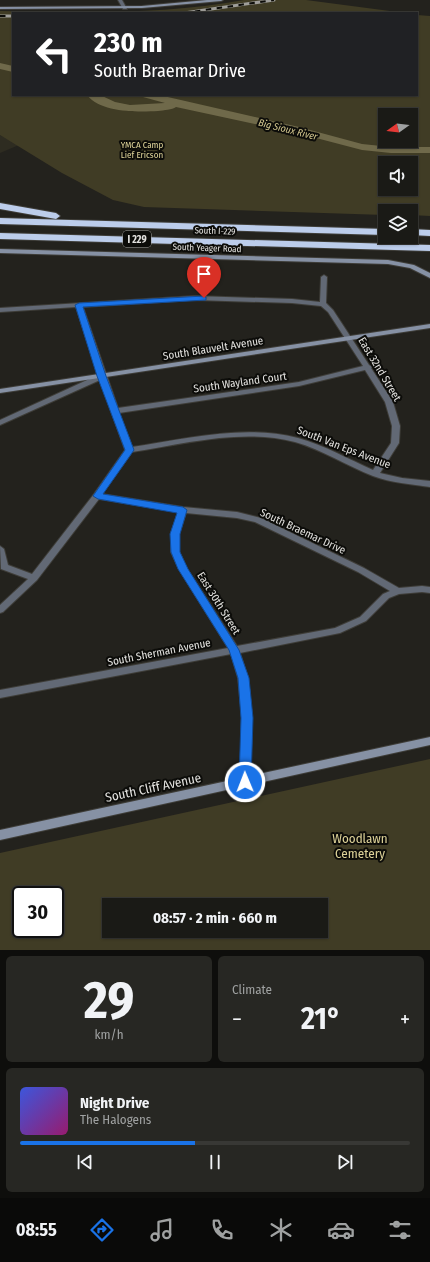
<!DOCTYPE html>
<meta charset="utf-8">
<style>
:root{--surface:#1a1a16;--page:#272723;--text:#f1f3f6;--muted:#9fa1a1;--line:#383835;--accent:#1a73e8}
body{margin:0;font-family:"Fira Sans Condensed",sans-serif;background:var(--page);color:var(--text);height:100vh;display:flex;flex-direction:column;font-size:15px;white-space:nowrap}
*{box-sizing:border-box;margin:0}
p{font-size:13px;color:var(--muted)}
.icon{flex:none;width:22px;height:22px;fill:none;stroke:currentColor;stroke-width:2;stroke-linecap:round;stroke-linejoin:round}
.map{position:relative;height:950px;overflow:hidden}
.panel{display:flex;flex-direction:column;gap:6px;padding:6px;background:#0e0e0c;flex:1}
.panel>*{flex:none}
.hud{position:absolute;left:12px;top:12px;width:406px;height:84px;border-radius:0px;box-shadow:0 1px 3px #0004,0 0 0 1px var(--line);background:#202124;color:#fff;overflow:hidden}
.needle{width:26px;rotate:255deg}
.buttons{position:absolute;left:378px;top:108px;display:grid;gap:8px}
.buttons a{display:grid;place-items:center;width:40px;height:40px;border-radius:0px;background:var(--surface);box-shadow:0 1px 3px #0004,0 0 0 1px var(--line);font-size:20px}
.speed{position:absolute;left:12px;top:886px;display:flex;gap:8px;font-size:20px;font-weight:700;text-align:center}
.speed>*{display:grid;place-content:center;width:52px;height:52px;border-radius:50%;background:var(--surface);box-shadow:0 1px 3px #0004,0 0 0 1px var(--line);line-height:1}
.speed .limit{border:2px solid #111;border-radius:6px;background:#fff;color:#111}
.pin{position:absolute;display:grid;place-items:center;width:34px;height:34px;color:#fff;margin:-41px -17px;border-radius:50% 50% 50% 0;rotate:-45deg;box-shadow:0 0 4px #0007}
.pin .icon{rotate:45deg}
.me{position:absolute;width:44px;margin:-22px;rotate:359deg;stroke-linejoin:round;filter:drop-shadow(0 0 3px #0008)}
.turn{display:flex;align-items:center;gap:14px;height:84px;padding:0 16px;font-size:18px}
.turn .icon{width:52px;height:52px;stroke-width:2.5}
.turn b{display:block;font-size:28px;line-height:34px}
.big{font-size:30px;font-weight:700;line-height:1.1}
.panel .card{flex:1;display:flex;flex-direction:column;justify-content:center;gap:6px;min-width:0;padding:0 14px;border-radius:6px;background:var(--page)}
.panel .dial{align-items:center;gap:0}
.dial b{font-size:52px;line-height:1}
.song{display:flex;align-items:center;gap:12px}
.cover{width:48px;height:48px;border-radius:6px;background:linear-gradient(135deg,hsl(230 70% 55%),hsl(320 70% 35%))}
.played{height:4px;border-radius:2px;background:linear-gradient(90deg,var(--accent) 45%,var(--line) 45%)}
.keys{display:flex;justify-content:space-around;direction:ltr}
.heat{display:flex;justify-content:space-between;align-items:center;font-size:22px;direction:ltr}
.panel .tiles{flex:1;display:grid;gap:6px;grid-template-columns:1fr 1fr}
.card:last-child{grid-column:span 2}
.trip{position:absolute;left:102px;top:898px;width:226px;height:40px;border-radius:0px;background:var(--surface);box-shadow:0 1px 3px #0004,0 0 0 1px var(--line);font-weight:700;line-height:40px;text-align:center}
.tab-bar{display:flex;height:64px;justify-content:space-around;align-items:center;background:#0a0a09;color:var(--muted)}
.tab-bar .icon{width:28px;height:28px}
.tab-bar .active{color:var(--accent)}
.tab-bar b{font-size:18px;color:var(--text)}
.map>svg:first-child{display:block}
.built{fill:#2e2c21}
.green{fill:#403c25;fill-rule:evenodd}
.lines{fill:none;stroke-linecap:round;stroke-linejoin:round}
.river{fill:#6f694a;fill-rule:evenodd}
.street-casing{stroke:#3e3d38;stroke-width:2}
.secondary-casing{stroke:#3e3d38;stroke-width:2}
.highway-casing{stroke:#3e3d38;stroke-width:2}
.street{fill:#626975;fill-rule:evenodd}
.secondary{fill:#8691a4;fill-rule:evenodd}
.highway{fill:#bccdeb;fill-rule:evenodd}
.rail-casing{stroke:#9e9d99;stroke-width:3}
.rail{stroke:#0c0c09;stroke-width:2;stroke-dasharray:5.5;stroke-linecap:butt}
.route{fill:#1a73e8;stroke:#114b97}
.labels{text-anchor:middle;stroke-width:4;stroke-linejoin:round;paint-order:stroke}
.far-park-label{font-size:9px;fill:#ddd298;stroke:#0c0c09}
.far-street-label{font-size:9px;fill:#e3e2df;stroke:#0c0c09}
.far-water-label{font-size:10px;font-style:italic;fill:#d4c88f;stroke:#0c0c09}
.shield{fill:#0c0c09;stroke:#a2a29f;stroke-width:1}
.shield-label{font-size:10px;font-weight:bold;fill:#e3e2df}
.street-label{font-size:11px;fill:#e3e2df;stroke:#0c0c09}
.near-street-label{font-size:13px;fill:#e3e2df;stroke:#0c0c09}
.near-park-label{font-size:13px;fill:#ddd298;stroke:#0c0c09}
</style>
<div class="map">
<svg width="430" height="950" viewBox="0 0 430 950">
<rect width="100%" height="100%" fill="#23221d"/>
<path class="built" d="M0 135 19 145 0 153Z"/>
<path class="green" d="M244 0H306L405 13H13V95H417V15L430 16V216L411 215V211H385V215L144 207 113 200 62 173 0 135V11C81 12 164 15 244 0ZM385 115H411V141H385ZM385 163H411V189H385Z
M430 759V950H0V853ZM21 895H55V929H21ZM109 905H321V931H109Z"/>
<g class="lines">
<path class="river" d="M0 63 13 66V72L0 69Z
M87 95H100L115 102 130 105 165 103 143 97 142 95H159L299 127 362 144 391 147H430V153H391L362 150 297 133 176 107C172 110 164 110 158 111 138 112 101 113 87 95Z"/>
<defs>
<path id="street" d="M118 0H122L127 9H123Z
M324 275 327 277 326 303 333 310 369 365 372 367 371 368 393 402 400 426 399 443 380 473 402 478 430 481V487C411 484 391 483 373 476 347 466 323 450 295 442 242 428 184 444 132 452L102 494 183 507 237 512 261 518 364 568 399 588 422 586 430 587V593L422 592 399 594 389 598 366 621 340 633 240 653 248 678 252 718 250 782 249 785 245 786 241 785 240 782 242 718 238 678 231 654 0 698V690L228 648 179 569 171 552V534L178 512 99 499 37 580 3 612 0 613V605L28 579 1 569 0 546 4 549 8 565 32 574 94 494 125 450 100 380 0 425V420L98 375 76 307 0 312V308L195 296 292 299 320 302 321 277ZM195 300 292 303 321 306 328 312 363 366 299 382 118 408 83 307ZM365 370 385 402 392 426 391 443 373 470C348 459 324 445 298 438 244 424 186 439 132 447L119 413 299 386ZM186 513 237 518 255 522 358 572 390 591 383 594 360 617 335 628 237 646 187 569 179 552V534Z"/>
<path id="secondary" d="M207 0H223L221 1 142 8 0 9V7L142 6Z
M0 249 388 260 414 265 430 273V278L410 268 388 264 0 253Z
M430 324V328L0 393V389Z
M430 737V745L0 840V830Z"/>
<path id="highway" d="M0 203 56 213 60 216 56 219 0 209Z
M0 218 385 229V235L0 224Z
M411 229 430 230V236L411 235Z
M0 233 430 245V251L0 239Z"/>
</defs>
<use href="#street" class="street-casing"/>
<use href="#secondary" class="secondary-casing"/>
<use href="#highway" class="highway-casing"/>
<use href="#street" class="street"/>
<use href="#secondary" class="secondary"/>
<use href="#highway" class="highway"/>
<defs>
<path id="rail" d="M184 13 274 0
M0 16H13"/>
</defs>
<use href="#rail" class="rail-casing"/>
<use href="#rail" class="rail"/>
</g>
<path class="route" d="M204 296 206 297V300L83 307 106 376 134 450 103 494 183 507 187 510 180 534V552L188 569 239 650 249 678 253 718 251 782 249 785 245 786 241 785 239 782 241 718 238 678 229 650 178 569 171 552 170 534 177 513 98 499 93 496 125 450 97 376 75 305 79 303Z"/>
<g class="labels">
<g class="far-park-label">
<text x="142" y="148">YMCA Camp<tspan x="142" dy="10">Lief Ericson</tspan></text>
</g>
<g class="far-street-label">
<text transform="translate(215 231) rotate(2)" y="3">South I-229</text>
<text transform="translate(207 248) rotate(2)" y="3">South Yeager Road</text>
</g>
<g class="far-water-label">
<text transform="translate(288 129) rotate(14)" y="4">Big Sioux River</text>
</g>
<rect class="shield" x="123" y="231" width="28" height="16" rx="3"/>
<g class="shield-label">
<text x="137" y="243">I 229</text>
</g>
<g class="street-label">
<text transform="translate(213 348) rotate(-9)" y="4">South Blauvelt Avenue</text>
<text transform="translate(380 369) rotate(59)" y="4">East 32nd Street</text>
<text transform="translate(240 382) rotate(-8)" y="4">South Wayland Court</text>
<text transform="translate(344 447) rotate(21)" y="4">South Van Eps Avenue</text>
<text transform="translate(303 531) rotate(25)" y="4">South Braemar Drive</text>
<text transform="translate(219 603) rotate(58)" y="4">East 30th Street</text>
<text transform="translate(159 652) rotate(-11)" y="4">South Sherman Avenue</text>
</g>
<g class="near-street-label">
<text transform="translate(153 787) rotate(-12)" y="5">South Cliff Avenue</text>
</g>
<g class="near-park-label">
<text x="360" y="843">Woodlawn<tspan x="360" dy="15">Cemetery</tspan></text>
</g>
</g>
</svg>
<div class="buttons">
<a><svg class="needle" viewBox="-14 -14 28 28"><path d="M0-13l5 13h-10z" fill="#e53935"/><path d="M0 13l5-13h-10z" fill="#9fa1a1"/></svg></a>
<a><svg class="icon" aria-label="sound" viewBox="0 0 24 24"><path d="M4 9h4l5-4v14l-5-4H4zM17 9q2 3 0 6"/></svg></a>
<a><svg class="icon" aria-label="layers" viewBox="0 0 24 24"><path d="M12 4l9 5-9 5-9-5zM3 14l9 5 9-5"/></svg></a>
</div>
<div class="speed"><div class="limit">30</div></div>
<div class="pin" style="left:204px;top:298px;background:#d93025"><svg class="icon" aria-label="arrive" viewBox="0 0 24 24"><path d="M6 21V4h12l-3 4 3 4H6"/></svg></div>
<svg class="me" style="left:245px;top:782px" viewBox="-20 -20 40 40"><circle r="17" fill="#1a73e8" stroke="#fff" stroke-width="3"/><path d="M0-11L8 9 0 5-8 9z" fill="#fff"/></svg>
<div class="trip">08:57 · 2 min · 660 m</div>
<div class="hud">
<div class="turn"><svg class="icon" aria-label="left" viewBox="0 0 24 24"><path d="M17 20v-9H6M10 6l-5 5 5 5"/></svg><div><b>230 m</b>South Braemar Drive</div></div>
</div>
</div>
<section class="panel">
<div class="tiles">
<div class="card dial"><b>29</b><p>km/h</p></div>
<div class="card"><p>Climate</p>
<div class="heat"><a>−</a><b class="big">21°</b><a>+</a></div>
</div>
<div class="card">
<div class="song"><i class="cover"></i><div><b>Night Drive</b><p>The Halogens</p></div></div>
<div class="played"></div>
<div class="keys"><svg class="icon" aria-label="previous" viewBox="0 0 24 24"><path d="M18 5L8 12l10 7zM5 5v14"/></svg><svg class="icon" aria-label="pause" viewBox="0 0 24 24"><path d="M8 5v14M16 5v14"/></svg><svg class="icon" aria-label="next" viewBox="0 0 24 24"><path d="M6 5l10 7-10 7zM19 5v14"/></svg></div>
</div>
</div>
</section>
<nav class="tab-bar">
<b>08:55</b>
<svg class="icon active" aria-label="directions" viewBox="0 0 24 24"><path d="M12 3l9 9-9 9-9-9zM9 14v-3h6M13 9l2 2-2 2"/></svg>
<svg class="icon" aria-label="music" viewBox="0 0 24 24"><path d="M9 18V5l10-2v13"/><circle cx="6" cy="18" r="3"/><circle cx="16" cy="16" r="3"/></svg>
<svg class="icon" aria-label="phone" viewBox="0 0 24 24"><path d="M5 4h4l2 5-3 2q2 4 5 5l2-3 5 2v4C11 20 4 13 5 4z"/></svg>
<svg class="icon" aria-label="climate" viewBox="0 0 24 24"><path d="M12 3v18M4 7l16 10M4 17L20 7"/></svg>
<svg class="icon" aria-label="car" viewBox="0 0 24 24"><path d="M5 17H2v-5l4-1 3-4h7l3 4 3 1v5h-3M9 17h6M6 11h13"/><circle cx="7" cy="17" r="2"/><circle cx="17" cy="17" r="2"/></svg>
<svg class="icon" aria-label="filters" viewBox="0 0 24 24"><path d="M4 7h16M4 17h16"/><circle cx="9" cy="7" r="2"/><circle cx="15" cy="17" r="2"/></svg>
</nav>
